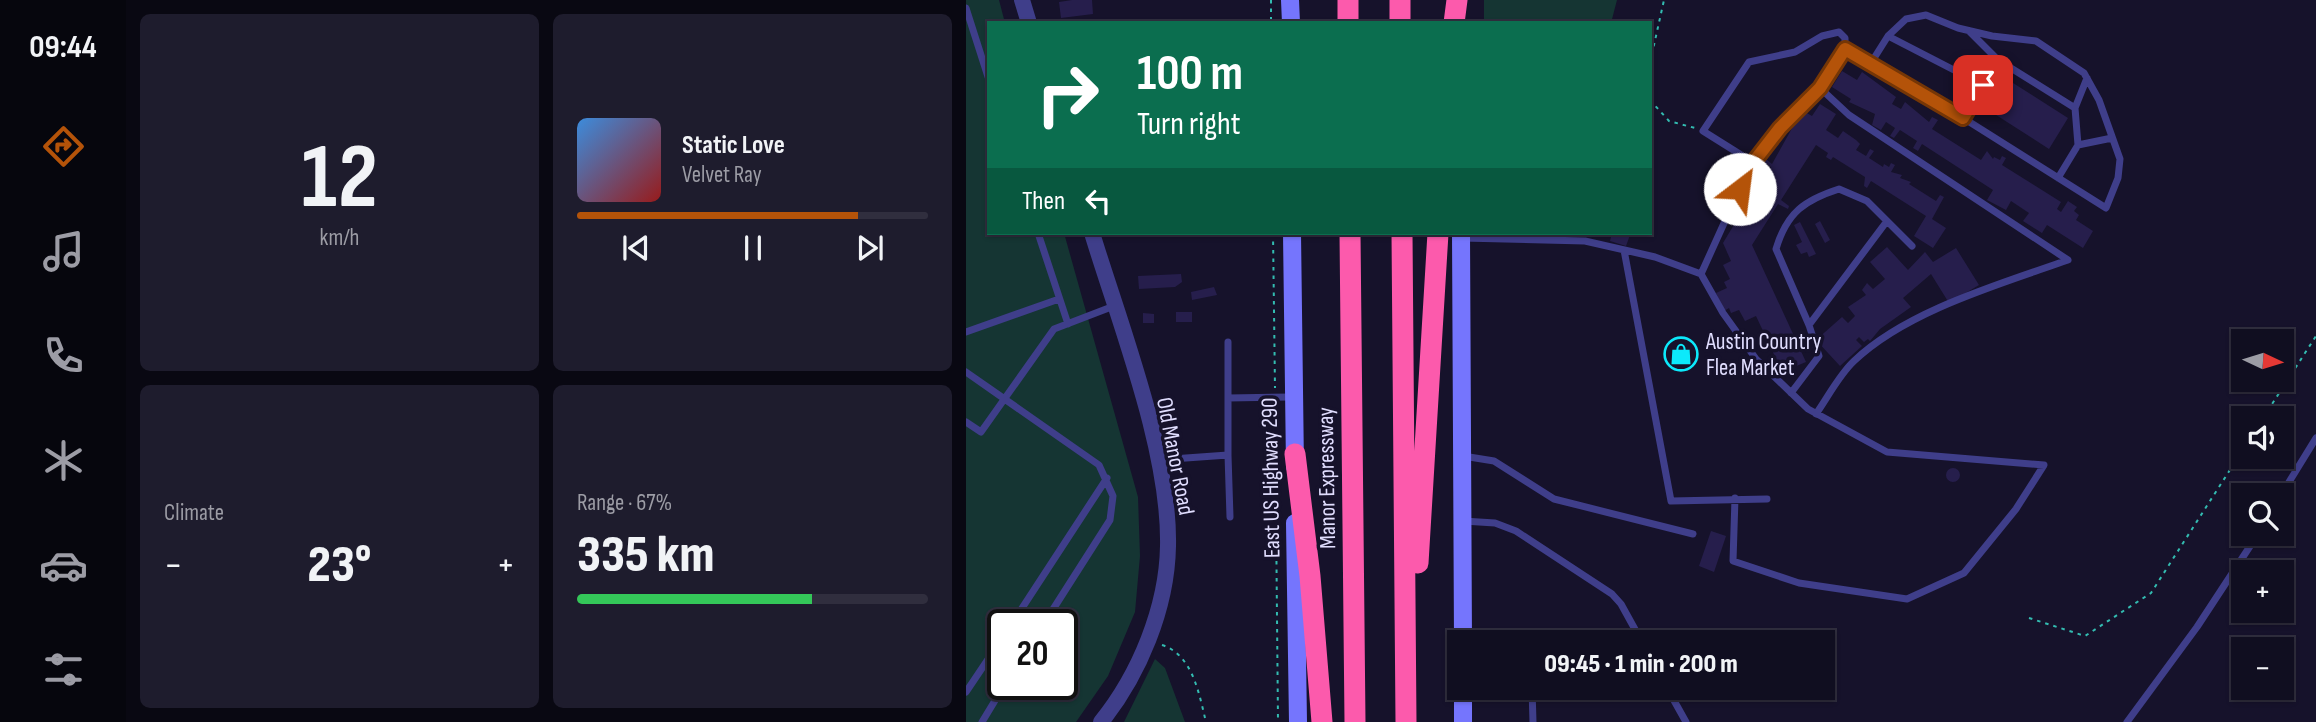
<!DOCTYPE html>
<meta charset="utf-8">
<style>
:root{--surface:#100e20;--page:#1e1c2d;--text:#f1f3f6;--muted:#9c9ca5;--line:#302e3e;--accent:#b45309}
body{margin:0;font-family:"Sofia Sans Condensed",sans-serif;background:var(--page);color:var(--text);height:100vh;display:flex;flex-direction:column;font-size:26px;white-space:nowrap}
*{box-sizing:border-box;margin:0}
p{font-size:23px;color:var(--muted)}
.icon{flex:none;width:38px;height:38px;fill:none;stroke:currentColor;stroke-width:2;stroke-linecap:round;stroke-linejoin:round}
.map{position:relative;flex:1;overflow:hidden}
.side{display:flex;flex-direction:column;gap:14px;padding:14px;background:#090812;width:840px}
.side>*{flex:none}
.banner{position:absolute;left:21px;top:21px;width:665px;height:214px;border-radius:0px;box-shadow:0 2px 5px #0004,0 0 0 2px var(--line);background:#0b6e4f;color:#fff;overflow:hidden}
.needle{width:46px;rotate:94deg}
.fabs{position:absolute;left:1265px;top:329px;display:grid;gap:14px}
.fabs a{display:grid;place-items:center;width:63px;height:63px;border-radius:0px;background:var(--surface);box-shadow:0 2px 5px #0004,0 0 0 2px var(--line);font-size:35px}
.speed{position:absolute;left:21px;top:609px;display:flex;gap:14px;font-size:35px;font-weight:700;text-align:center}
.speed>*{display:grid;place-content:center;width:91px;height:91px;border-radius:50%;background:var(--surface);box-shadow:0 2px 5px #0004,0 0 0 2px var(--line);line-height:1}
.speed .limit{border:4px solid #111;border-radius:10px;background:#fff;color:#111}
.pin{position:absolute;display:grid;place-items:center;width:60px;height:60px;color:#fff;margin:-30px;border-radius:14px;box-shadow:0 4px 10px #0006}
.me{position:absolute;width:77px;margin:-38px;rotate:30deg;stroke-linejoin:round;filter:drop-shadow(0 0 5px #0008)}
.turn{display:flex;align-items:center;gap:24px;height:147px;padding:0 35px;font-size:32px}
.turn .icon{width:91px;height:91px;stroke-width:2.5}
.turn b{display:block;font-size:49px;line-height:60px}
.then{display:flex;align-items:center;height:66px;padding:0 35px;background:#0003;gap:14px;font-size:26px}
.big{font-size:52px;font-weight:800;line-height:1.1}
.side .tile{flex:1;display:flex;flex-direction:column;justify-content:center;gap:10px;min-width:0;padding:0 24px;border-radius:10px;background:var(--page)}
.side .dial{align-items:center;gap:0}
.dial b{font-size:91px;line-height:1}
.song{display:flex;align-items:center;gap:21px}
.cover{width:84px;height:84px;border-radius:10px;background:linear-gradient(135deg,hsl(210 70% 55%),hsl(0 70% 35%))}
.played{height:7px;border-radius:4px;background:linear-gradient(90deg,var(--accent) 80%,var(--line) 80%)}
.keys{display:flex;justify-content:space-around;direction:ltr}
.heat{display:flex;justify-content:space-between;align-items:center;font-size:38px;direction:ltr}
.charge{height:10px;border-radius:5px;background:linear-gradient(90deg,#34c759 67%,var(--line) 0)}
.side .tiles{flex:1;display:grid;gap:14px;grid-template-columns:repeat(2,1fr)}
.trip{position:absolute;left:481px;top:630px;width:388px;height:70px;border-radius:0px;background:var(--surface);box-shadow:0 2px 5px #0004,0 0 0 2px var(--line);font-weight:800;line-height:70px;text-align:center}
main{display:flex;flex:1;min-height:0}
.dock{display:flex;flex-direction:column;width:126px;justify-content:space-around;align-items:center;background:#06060d;color:var(--muted)}
.dock .icon{width:49px;height:49px}
.dock .on{color:var(--accent)}
.dock b{font-size:32px;color:var(--text)}
.map>svg:first-child{display:block}
.green{fill:#153533;fill-rule:evenodd}
.building{fill:#261e4c}
.lines{fill:none;stroke-linecap:round;stroke-linejoin:round}
.path{stroke:#33bcb1;stroke-width:2;stroke-dasharray:3.5 5;stroke-linecap:butt}
.service{stroke:#3f3e8a;stroke-width:7}
.tertiary{stroke:#3f3e8a;stroke-width:16}
.secondary{stroke:#7575fd;stroke-width:18}
.motorway{stroke:#fc5aac;stroke-width:21}
.route-casing{stroke:#753606;stroke-width:18}
.route{stroke:#b45309;stroke-width:12}
.labels{text-anchor:middle;stroke-width:7;stroke-linejoin:round;paint-order:stroke}
.poi-label{font-size:23px;fill:#e0ddfe;stroke:#16122b;text-anchor:start}
.street-label{font-size:23px;fill:#e0ddfe;stroke:#16122b}
</style>
<main>
<nav class="dock">
<b>09:44</b>
<svg class="icon on" aria-label="directions" viewBox="0 0 24 24"><path d="M12 3l9 9-9 9-9-9zM9 14v-3h6M13 9l2 2-2 2"/></svg>
<svg class="icon" aria-label="music" viewBox="0 0 24 24"><path d="M9 18V5l10-2v13"/><circle cx="6" cy="18" r="3"/><circle cx="16" cy="16" r="3"/></svg>
<svg class="icon" aria-label="phone" viewBox="0 0 24 24"><path d="M5 4h4l2 5-3 2q2 4 5 5l2-3 5 2v4C11 20 4 13 5 4z"/></svg>
<svg class="icon" aria-label="climate" viewBox="0 0 24 24"><path d="M12 3v18M4 7l16 10M4 17L20 7"/></svg>
<svg class="icon" aria-label="car" viewBox="0 0 24 24"><path d="M5 17H2v-5l4-1 3-4h7l3 4 3 1v5h-3M9 17h6M6 11h13"/><circle cx="7" cy="17" r="2"/><circle cx="17" cy="17" r="2"/></svg>
<svg class="icon" aria-label="filters" viewBox="0 0 24 24"><path d="M4 7h16M4 17h16"/><circle cx="9" cy="7" r="2"/><circle cx="15" cy="17" r="2"/></svg>
</nav>
<section class="side">
<div class="tiles">
<div class="tile dial"><b>12</b><p>km/h</p></div>
<div class="tile">
<div class="song"><i class="cover"></i><div><b>Static Love</b><p>Velvet Ray</p></div></div>
<div class="played"></div>
<div class="keys"><svg class="icon" aria-label="previous" viewBox="0 0 24 24"><path d="M18 5L8 12l10 7zM5 5v14"/></svg><svg class="icon" aria-label="pause" viewBox="0 0 24 24"><path d="M8 5v14M16 5v14"/></svg><svg class="icon" aria-label="next" viewBox="0 0 24 24"><path d="M6 5l10 7-10 7zM19 5v14"/></svg></div>
</div>
<div class="tile"><p>Climate</p>
<div class="heat"><a>−</a><b class="big">23°</b><a>+</a></div>
</div>
<div class="tile"><p>Range · 67%</p><b class="big">335 km</b><div class="charge"></div></div>
</div>
</section>
<div class="map">
<svg width="1350" height="722" viewBox="0 0 1350 722">
<rect width="100%" height="100%" fill="#16122b"/>
<path class="green" d="M0 0H33L39 23H23V233H98L172 497 174 556 169 612 142 676 110 722H0ZM37 625H96V684H37Z
M518 0H651L645 23H518Z
M189 659 199 668 219 722H158Z"/>
<path class="building" d="M106 0H126L127 14 95 18 93 2Z
M876 71 891 80 896 72 930 97 926 104 935 109 939 102 963 122 966 117 972 120 966 129 1015 160 1021 151 1027 159 1028 157 1034 160 1036 156 1040 158 1036 165 1095 202 1091 209 1095 212 1102 201 1111 207 1108 211 1113 215 1110 220 1127 231 1117 248 1081 225 1076 233 1057 221 1063 213 1045 201 1040 210 1021 200 1027 190 956 144 952 151 947 148 951 141 934 130 928 138 924 136 929 128 920 122 915 130 906 125 909 114 883 102 885 99 866 87Z
M1036 76 1102 118 1083 149 1016 106Z
M854 104 870 114 860 130 872 138 877 131 890 140 894 144 890 150 900 156 904 149 908 151 903 158 917 167 918 164 923 167 925 163 929 165 925 172 936 175 934 178 945 182 943 184 970 201 974 195 978 197 966 219 980 228 967 248 948 236 960 216 905 181 901 188 898 186 899 177 867 157 865 160 860 157 862 153 850 145 815 200 823 206 822 209 812 204 786 245 840 362 823 369 821 364 811 369 809 364 812 363 790 316 779 321 773 310 765 313 763 308 758 311 750 293 761 288 758 282 764 279 757 265 765 261 757 243 796 178 792 175 796 170 802 172 805 167 798 162 800 159 806 164 834 114 839 112 846 116Z
M854 221 864 240 859 243 849 224Z
M834 222 850 254 843 257 841 252 835 254 830 245 836 242 828 225Z
M646 233 664 235 660 246 644 241Z
M921 247 942 270 959 252 967 262 990 248 1013 285 983 303 965 274 937 298 945 307 914 329 904 341 902 339 898 342 893 337 890 340 896 346 874 366 850 340 876 317 882 323 889 316 882 307 900 295 896 290 901 283 907 289 919 279 904 262Z
M215 274 216 282 209 287 173 289 172 276Z
M248 287 251 295 226 300 225 292Z
M210 312H226V322H210Z
M177 313 188 314V323H177Z
M980 475a7 7 0 1 1 14 0a7 7 0 1 1-14 0Z
M745 531 760 536 748 572 733 566Z"/>
<g class="lines">
<path class="path" d="M305 0V23
M684 63 698 0
M684 100 703 121 729 128
M307 233 309 388
M309 408 312 722
M1297 418 1350 336
M1063 618 1119 636 1185 593 1278 448
M196 645C227 655 233 694 240 722"/>
<path class="service" d="M0 8 23 80
M1003 31 1032 60
M922 36 1017 85
M1109 108 1121 78
M997 118 1032 60 1109 108 1112 145 1092 178
M1112 145 1146 138
M788 163 737 131 783 62 829 52 856 36 873 32 879 38V49
M72 233 102 324
M496 238 619 241 689 257 735 274 757 313 790 359 842 409 921 452 1078 465 1050 509 998 573 941 599 833 583 767 561 769 498
M658 250 705 501 801 499
M735 274 783 168 814 128 854 88 879 49 940 82 1140 208 1152 178 1154 159 1133 100 1118 73 1070 41 1026 36 992 28 960 15 940 19 922 36 905 63
M843 325 921 221
M0 332 93 299
M0 372 133 465 147 496 144 520 77 625
M825 393 853 356 843 325 810 249C821 212 839 200 873 189L901 201 946 246
M262 398 327 397
M850 414C862 397 873 375 888 361 940 311 1034 284 1102 260L883 115 854 88
M0 422 15 432 88 329 148 306
M262 455V342
M497 456 528 461 588 499 727 534
M192 460 262 455 264 517
M1315 495 1350 438
M497 521 529 523 550 531 646 594 655 604 676 642
M45 625 141 478
M566 688 567 722
M701 688 720 722
M0 692 37 637
M16 722 39 684
M1161 722 1231 627 1292 534"/>
<path class="tertiary" d="M56 0 63 23
M126 233C154 325 204 451 202 546 201 608 173 675 135 722"/>
<path class="secondary" d="M324 0 325 23
M326 233 329 467
M495 233 497 642
M329 523 332 722
M497 688V722"/>
<path class="motorway" d="M382 0V23
M434 0V23
M488 23 491 0
M384 233 389 722
M436 233 440 722
M329 454 344 576 356 722
M452 563 472 233"/>
</g>
<g class="lines">
<defs>
<path id="route" d="M774 189 783 168 814 128 854 88 879 49 997 118 1017 85"/>
</defs>
<use href="#route" class="route-casing"/>
<use href="#route" class="route"/>
</g>
<defs>
<symbol id="shop-ring" viewBox="-11 -11 22 22"><circle r="9.5" fill="#16122b" stroke="#0ce9fb" stroke-width="1.5"/><path d="M-5-2.5h2.3a2.7 3.5 0 0 1 5.4 0H5L5.5 6h-11ZM-1.5-2.5h3a1.5 2.3 0 0 0-3 0Z" fill="#0ce9fb"/></symbol>
</defs>
<g fill-rule="evenodd">
<use href="#shop-ring" x="696" y="335" width="38" height="38"/>
</g>
<g class="labels">
<g class="poi-label">
<text x="740" y="349">Austin Country<tspan x="740" dy="26">Flea Market</tspan></text>
</g>
<g class="street-label">
<text transform="translate(210 456) rotate(79)" y="8">Old Manor Road</text>
<text transform="translate(304 478) rotate(-91)" y="8">East US Highway 290</text>
<text transform="translate(360 478) rotate(-91)" y="8">Manor Expressway</text>
</g>
</g>
</svg>
<div class="fabs">
<a><svg class="needle" viewBox="-14 -14 28 28"><path d="M0-13l5 13h-10z" fill="#e53935"/><path d="M0 13l5-13h-10z" fill="#9c9ca5"/></svg></a>
<a><svg class="icon" aria-label="sound" viewBox="0 0 24 24"><path d="M4 9h4l5-4v14l-5-4H4zM17 9q2 3 0 6"/></svg></a>
<a><svg class="icon" aria-label="search" viewBox="0 0 24 24"><circle cx="10" cy="10" r="6"/><path d="M15 15l6 6"/></svg></a>
<a>+</a>
<a>−</a>
</div>
<div class="speed"><div class="limit">20</div></div>
<div class="pin" style="left:1017px;top:85px;background:#d93025"><svg class="icon" aria-label="arrive" viewBox="0 0 24 24"><path d="M6 21V4h12l-3 4 3 4H6"/></svg></div>
<svg class="me" style="left:774px;top:189px" viewBox="-20 -20 40 40"><circle r="19" fill="#fff"/><path d="M0-13L10 11 0 6-10 11z" fill="#b45309"/></svg>
<div class="trip">09:45 · 1 min · 200 m</div>
<div class="banner">
<div class="turn"><svg class="icon" aria-label="right" viewBox="0 0 24 24"><path d="M7 20v-9h11M14 6l5 5-5 5"/></svg><div><b>100 m</b>Turn right</div></div>
<div class="then">Then<svg class="icon" aria-label="left" viewBox="0 0 24 24"><path d="M17 20v-9H6M10 6l-5 5 5 5"/></svg></div>
</div>
</div>
</main>
